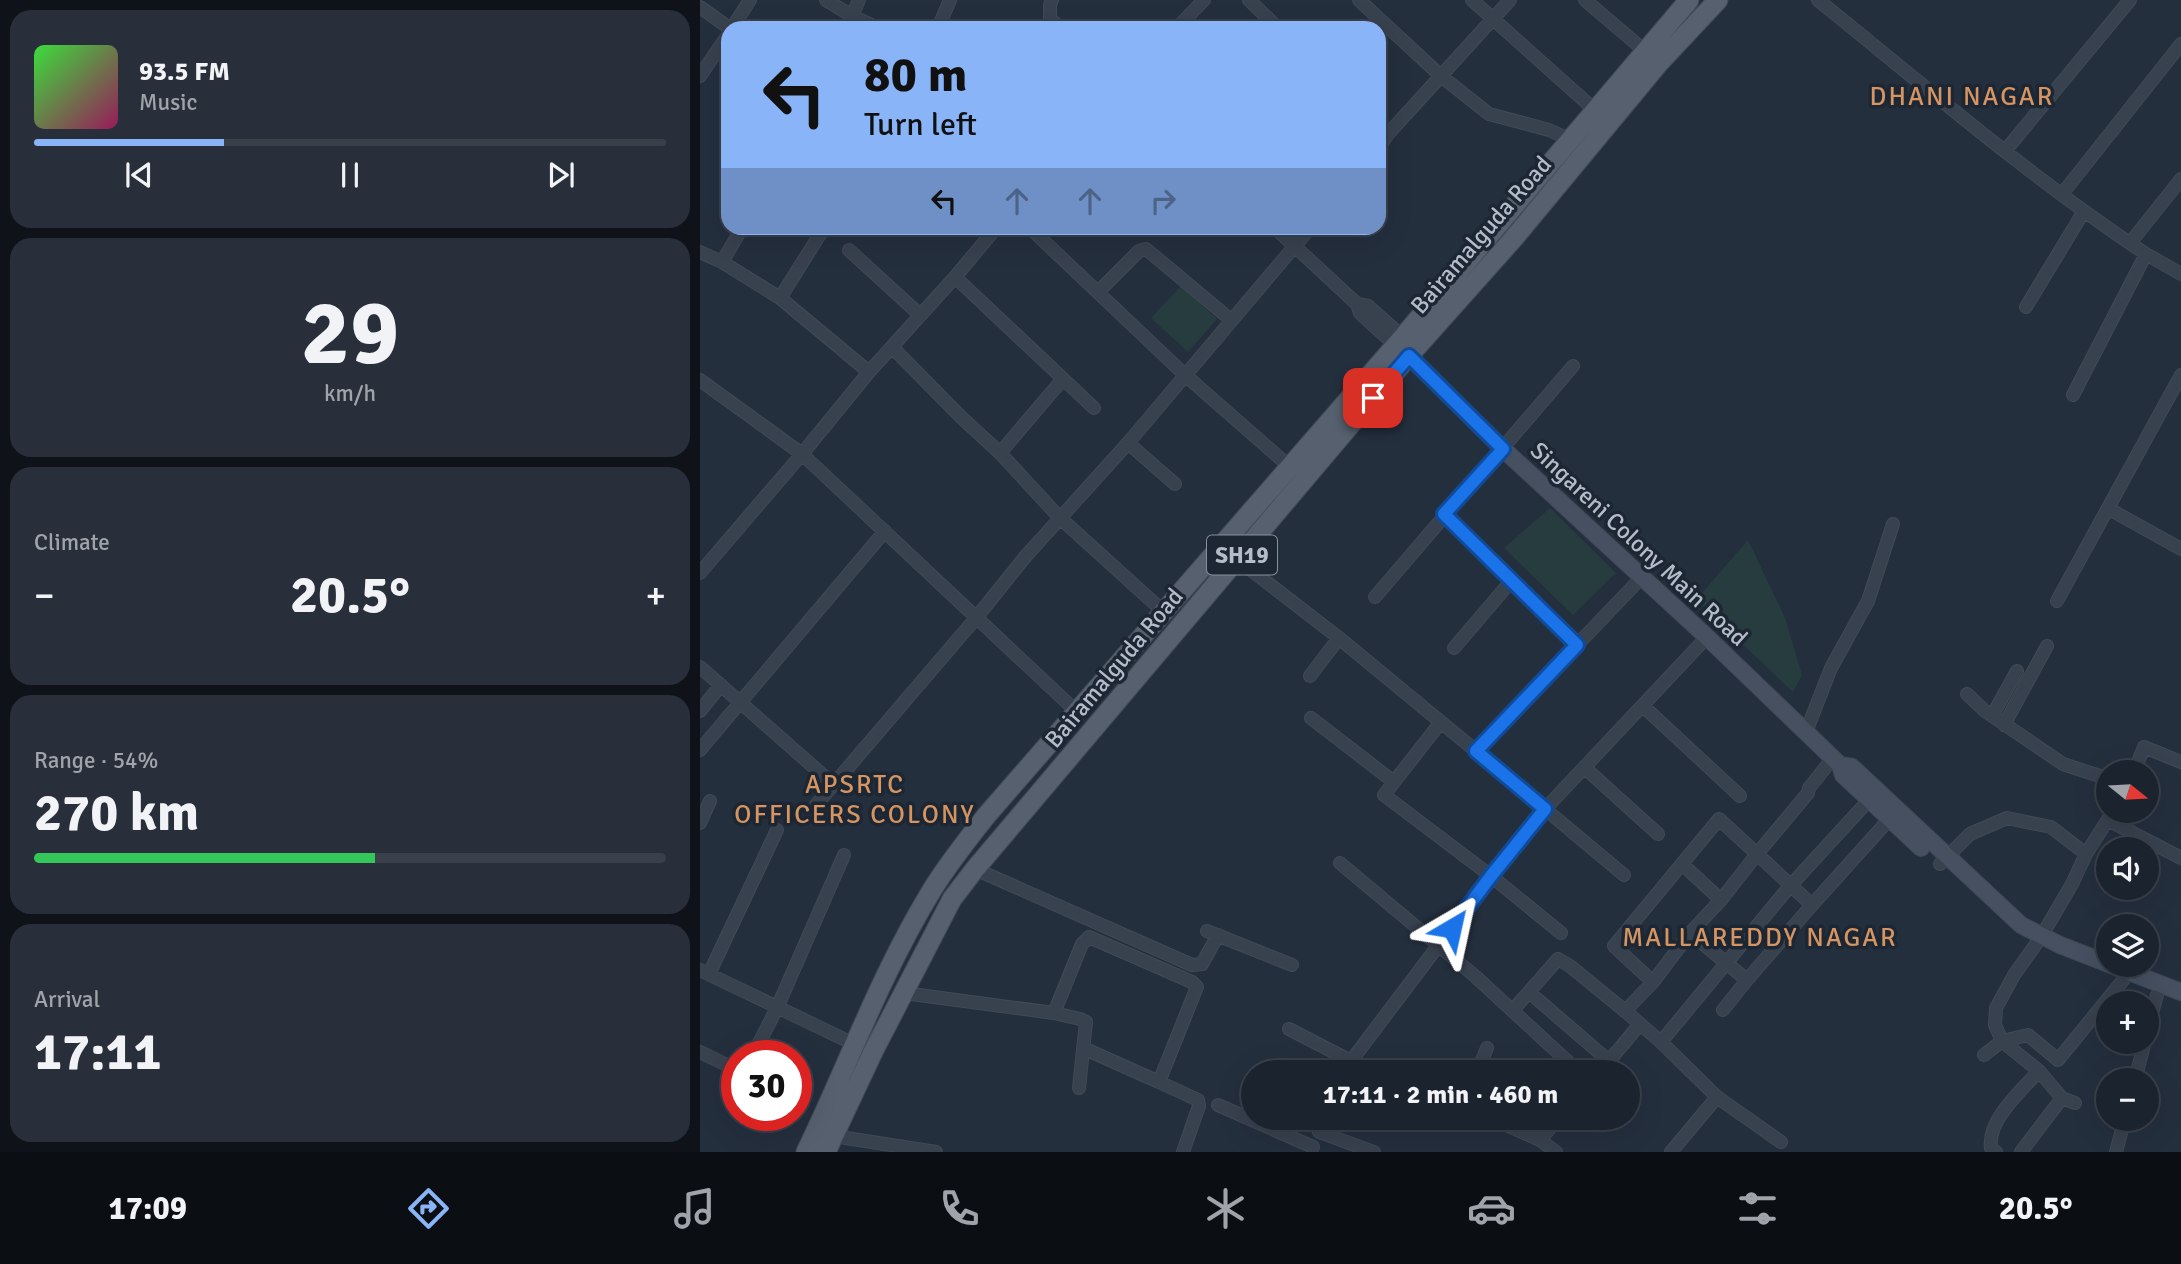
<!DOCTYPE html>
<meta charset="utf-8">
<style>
:root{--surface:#1b232e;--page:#282f3a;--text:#f1f3f6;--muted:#a0a4aa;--line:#39404a;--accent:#8ab4f8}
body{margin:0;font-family:Signika,sans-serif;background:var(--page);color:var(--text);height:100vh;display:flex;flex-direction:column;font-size:26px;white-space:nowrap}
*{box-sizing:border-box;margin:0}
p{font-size:23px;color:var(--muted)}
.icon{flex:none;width:38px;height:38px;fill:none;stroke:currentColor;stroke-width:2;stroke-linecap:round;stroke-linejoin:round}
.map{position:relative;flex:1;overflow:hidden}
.details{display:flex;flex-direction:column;gap:10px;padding:10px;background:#0f1319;width:700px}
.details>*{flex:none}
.hud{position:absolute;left:21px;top:21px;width:665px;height:214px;border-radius:21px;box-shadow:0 7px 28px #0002,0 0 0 2px var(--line);background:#8ab4f8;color:#111;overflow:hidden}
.needle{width:46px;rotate:108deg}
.buttons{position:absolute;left:1396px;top:760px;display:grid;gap:14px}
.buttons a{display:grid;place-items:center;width:63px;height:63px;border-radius:50%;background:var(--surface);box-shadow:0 7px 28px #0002,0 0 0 2px var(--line);font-size:35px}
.speed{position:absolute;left:21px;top:1040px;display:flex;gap:14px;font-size:35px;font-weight:700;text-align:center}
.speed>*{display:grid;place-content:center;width:91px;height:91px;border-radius:50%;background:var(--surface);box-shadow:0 7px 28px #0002,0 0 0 2px var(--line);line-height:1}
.speed .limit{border:10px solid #d22;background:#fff;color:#111}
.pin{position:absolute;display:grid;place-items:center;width:60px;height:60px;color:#fff;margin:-30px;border-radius:14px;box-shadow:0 4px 10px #0006}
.me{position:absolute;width:77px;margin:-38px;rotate:36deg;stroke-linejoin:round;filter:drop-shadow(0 0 5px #0008)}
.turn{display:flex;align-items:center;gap:24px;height:147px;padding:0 28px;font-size:32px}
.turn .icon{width:91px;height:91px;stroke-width:2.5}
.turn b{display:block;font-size:49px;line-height:60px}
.lanes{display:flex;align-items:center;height:66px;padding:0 28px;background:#0003;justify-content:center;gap:35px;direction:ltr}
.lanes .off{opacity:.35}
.big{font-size:52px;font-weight:800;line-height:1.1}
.details .tile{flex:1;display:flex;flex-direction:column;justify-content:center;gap:10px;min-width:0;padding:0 24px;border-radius:21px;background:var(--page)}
.details .dial{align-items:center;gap:0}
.dial b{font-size:91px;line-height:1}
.song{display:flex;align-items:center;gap:21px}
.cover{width:84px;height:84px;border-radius:10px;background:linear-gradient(135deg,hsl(120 70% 55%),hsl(330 70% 35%))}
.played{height:7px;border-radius:4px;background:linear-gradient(90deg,var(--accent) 30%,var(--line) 30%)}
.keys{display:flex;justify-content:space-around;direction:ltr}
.heat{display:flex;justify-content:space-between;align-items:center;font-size:38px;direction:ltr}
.charge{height:10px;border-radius:5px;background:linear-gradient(90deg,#34c759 54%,var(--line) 0)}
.trip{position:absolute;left:541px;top:1060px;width:399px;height:70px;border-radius:35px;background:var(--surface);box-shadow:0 7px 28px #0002,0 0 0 2px var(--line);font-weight:800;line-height:70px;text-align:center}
.menu{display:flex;height:112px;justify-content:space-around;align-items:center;background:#0b0e12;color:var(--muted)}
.menu .icon{width:49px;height:49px}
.menu .selected{color:var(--accent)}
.menu b{font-size:32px;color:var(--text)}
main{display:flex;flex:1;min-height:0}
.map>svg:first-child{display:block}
.green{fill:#263c3f}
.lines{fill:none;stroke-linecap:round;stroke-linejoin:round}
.street-casing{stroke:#414a57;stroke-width:14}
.secondary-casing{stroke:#414a57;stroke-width:18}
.primary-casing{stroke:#414a57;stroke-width:21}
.street{stroke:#38414e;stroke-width:12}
.secondary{stroke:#465061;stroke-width:16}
.primary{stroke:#56606e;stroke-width:19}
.route-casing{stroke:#114b97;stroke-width:18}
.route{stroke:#1a73e8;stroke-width:12}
.labels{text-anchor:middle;stroke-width:7;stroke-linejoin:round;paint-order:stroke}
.shield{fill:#1d2633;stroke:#878f9c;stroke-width:2}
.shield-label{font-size:23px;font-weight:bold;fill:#b4bcc9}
.street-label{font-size:24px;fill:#b4bcc9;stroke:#1d2633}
.neighbourhood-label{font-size:26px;letter-spacing:2px;fill:#d59563;stroke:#1d2633}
</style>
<main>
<section class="details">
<div class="tile">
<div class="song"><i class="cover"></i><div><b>93.5 FM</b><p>Music</p></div></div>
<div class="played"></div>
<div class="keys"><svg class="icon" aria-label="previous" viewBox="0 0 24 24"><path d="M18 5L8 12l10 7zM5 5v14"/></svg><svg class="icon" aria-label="pause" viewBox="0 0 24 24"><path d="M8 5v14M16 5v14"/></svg><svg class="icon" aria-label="next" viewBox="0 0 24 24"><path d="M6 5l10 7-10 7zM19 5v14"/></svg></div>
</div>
<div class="tile dial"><b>29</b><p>km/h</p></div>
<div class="tile"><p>Climate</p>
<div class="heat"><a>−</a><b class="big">20.5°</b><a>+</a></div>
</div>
<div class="tile"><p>Range · 54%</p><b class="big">270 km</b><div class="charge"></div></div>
<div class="tile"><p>Arrival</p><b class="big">17:11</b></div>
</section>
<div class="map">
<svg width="1481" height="1152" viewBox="0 0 1481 1152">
<rect width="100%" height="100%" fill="#242f3e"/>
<path class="green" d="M481 286 517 319 488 352 451 318Z
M850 508 916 573 873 615 804 548Z
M1048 540 1085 618 1102 675 1093 692 996 600Z"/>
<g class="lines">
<defs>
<path id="street" d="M126 0 152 16
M159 0 152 16 178 28
M352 0 350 5V19L361 28
M549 0 578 28
M659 0 741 76 789 114 849 130 871 140
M772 0 896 111
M885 0 946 52
M1118 0C1226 87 1331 178 1446 254
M0 7 29 28
M32 28 50 0
M238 28 250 0
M477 28 504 0
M0 76 28 35
M679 126 688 134 810 0
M679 147 688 134
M1305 151 1430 0
M1362 194 1481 44
M124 228 80 298 169 372
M330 228 485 375 590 467
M575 228 657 304 660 313 695 345
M1430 243 1481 179
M149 250 219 314
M0 252 22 262 80 298
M22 262 42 228
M255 277 394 408
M398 292 439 251 446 249 531 320
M657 304 668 306 703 337
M1326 307 1384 211
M192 347 261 417 300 453
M0 380 102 454 377 712
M362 380 300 453 359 517 465 613
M1373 395 1446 254 1481 274
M428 443 475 484
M1409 509 1481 549
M744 514 877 645
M538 560 639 638
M0 573 102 454 169 372 255 277 296 228
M942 577 776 751 845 809 1007 637
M675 597 873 366
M1357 601 1481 375
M754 648 812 580
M0 667 133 784
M610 676 639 638 776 751
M1267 694 1285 711 1363 764 1409 779
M943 706 1040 796
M0 711 21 685
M1292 716 1317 671
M611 718 694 782 684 795 791 876 651 1061 681 1073
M1304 725 1347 646
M1106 732 1131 668 1168 601 1193 524
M0 750 185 531
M885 768 958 834
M1434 772 1444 747 1481 762
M694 782 741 722
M116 805 276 618 325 557 428 443 610 228
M1408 820 1481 858
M0 823 10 801
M640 863 776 977 880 1073
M982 864 1021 900
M1240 864 1270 834 1307 818 1351 827 1386 854
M275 869 492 965 502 964 518 935
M507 931 592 965
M861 933 791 876 845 809 924 875
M990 933 1047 980 1112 905
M0 970 154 1044
M9 974 77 830
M953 982 914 946 1019 819 1057 854 1108 793 1109 788 1133 758
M829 992 909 1061
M204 993 354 1013 382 944 389 937 492 982 497 987 459 1082 383 1048
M813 1010 858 959 870 966 925 1011
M1023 1010 1047 980
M354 1013 380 1019 386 1022 379 1088
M589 1029 651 1061 646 1073
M1447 1031 1457 995
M961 1042 1090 886 1169 800
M0 1052 37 1070
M53 1055 77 1008 144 855
M1284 1055 1302 1041 1328 1035 1358 1060 1424 979
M777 1073 787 1048
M899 1073 940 1024
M1435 1080 1445 1041
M459 1082 498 1100 499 1106 483 1152
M35 1093 37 1090
M1375 1103 1362 1098 1339 1071 1302 1041 1295 1025 1296 1008 1314 975 1341 937 1372 884 1386 854 1414 810
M518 1105 613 1147
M791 1118 840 1140
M619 1132 674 1152
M133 1136 236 1152
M1081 1142 1017 1097 961 1042 925 1011 953 982 990 933 1021 900 1057 854 1112 905 1194 814
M856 1152 840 1140 859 1118
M971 1152 1017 1097
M1296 1152 1291 1148C1287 1120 1321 1091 1339 1071
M1321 1152 1362 1098
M1416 1152 1425 1118"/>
<path id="secondary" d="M709 356 803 449 1007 637 1140 765 1152 767 1321 925 1360 945 1481 992
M1140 765 1143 775 1221 848"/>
<path id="primary" d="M106 1152C148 1065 181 973 232 890 248 864 267 840 286 816L703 337 989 0
M126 1152 173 1052 252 899 275 869 707 358 814 238 959 63 1018 0"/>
</defs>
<use href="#street" class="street-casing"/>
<use href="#secondary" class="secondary-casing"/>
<use href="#primary" class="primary-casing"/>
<use href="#street" class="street"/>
<use href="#secondary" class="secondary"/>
<use href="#primary" class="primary"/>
</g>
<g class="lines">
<defs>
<path id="route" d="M673 398 709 356 803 449 744 514 877 645 776 751 845 809 791 876 752 928"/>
</defs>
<use href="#route" class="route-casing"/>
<use href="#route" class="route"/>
</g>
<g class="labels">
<rect class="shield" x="507" y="535.5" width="70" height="39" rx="5"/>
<g class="shield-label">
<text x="542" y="563">SH19</text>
</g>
<g class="street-label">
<text transform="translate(781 235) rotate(-49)" y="8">Bairamalguda Road</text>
<text transform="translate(939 544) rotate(43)" y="8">Singareni Colony Main Road</text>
<text transform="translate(414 668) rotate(-50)" y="8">Bairamalguda Road</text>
</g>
<g class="neighbourhood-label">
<text x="1262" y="105">DHANI NAGAR</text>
<text x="155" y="793">APSRTC<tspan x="155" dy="30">OFFICERS COLONY</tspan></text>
<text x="1060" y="946">MALLAREDDY NAGAR</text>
</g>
</g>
</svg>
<div class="buttons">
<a><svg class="needle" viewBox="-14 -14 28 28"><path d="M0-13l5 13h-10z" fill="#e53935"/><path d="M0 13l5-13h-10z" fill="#a0a4aa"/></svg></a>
<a><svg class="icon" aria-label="sound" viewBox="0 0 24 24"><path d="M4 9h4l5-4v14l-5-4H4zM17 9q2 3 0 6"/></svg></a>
<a><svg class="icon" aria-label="layers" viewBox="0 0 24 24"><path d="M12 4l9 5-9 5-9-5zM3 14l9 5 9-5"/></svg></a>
<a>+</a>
<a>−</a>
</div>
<div class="speed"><div class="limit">30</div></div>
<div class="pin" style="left:673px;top:398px;background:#d93025"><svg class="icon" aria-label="arrive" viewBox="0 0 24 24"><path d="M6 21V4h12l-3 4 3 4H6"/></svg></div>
<svg class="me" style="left:752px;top:928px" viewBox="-20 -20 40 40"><path d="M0-17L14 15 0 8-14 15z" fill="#1a73e8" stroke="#fff" stroke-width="4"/></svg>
<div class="trip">17:11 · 2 min · 460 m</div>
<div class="hud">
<div class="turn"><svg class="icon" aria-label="left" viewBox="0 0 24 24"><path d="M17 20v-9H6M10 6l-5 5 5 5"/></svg><div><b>80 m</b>Turn left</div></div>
<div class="lanes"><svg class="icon" aria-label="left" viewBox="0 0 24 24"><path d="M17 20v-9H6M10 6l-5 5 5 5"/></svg><svg class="icon off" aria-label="ahead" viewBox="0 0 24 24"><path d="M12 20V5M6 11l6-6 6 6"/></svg><svg class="icon off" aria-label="ahead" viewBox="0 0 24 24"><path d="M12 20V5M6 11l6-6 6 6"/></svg><svg class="icon off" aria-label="right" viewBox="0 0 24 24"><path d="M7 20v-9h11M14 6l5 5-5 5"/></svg></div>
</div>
</div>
</main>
<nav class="menu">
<b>17:09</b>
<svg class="icon selected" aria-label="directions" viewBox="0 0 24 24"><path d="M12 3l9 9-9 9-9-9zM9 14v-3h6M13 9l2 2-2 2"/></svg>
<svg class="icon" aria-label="music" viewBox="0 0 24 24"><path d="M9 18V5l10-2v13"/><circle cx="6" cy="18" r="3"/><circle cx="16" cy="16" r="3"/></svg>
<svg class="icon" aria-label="phone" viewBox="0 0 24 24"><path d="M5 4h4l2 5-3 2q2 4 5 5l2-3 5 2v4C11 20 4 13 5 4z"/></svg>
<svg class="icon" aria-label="climate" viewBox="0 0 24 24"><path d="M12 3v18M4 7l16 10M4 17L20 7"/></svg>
<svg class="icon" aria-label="car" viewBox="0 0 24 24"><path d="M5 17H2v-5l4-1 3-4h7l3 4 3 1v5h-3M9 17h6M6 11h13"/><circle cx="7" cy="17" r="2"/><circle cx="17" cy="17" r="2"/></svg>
<svg class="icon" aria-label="filters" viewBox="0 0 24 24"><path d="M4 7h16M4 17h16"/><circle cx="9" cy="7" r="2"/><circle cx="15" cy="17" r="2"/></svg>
<b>20.5°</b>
</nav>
